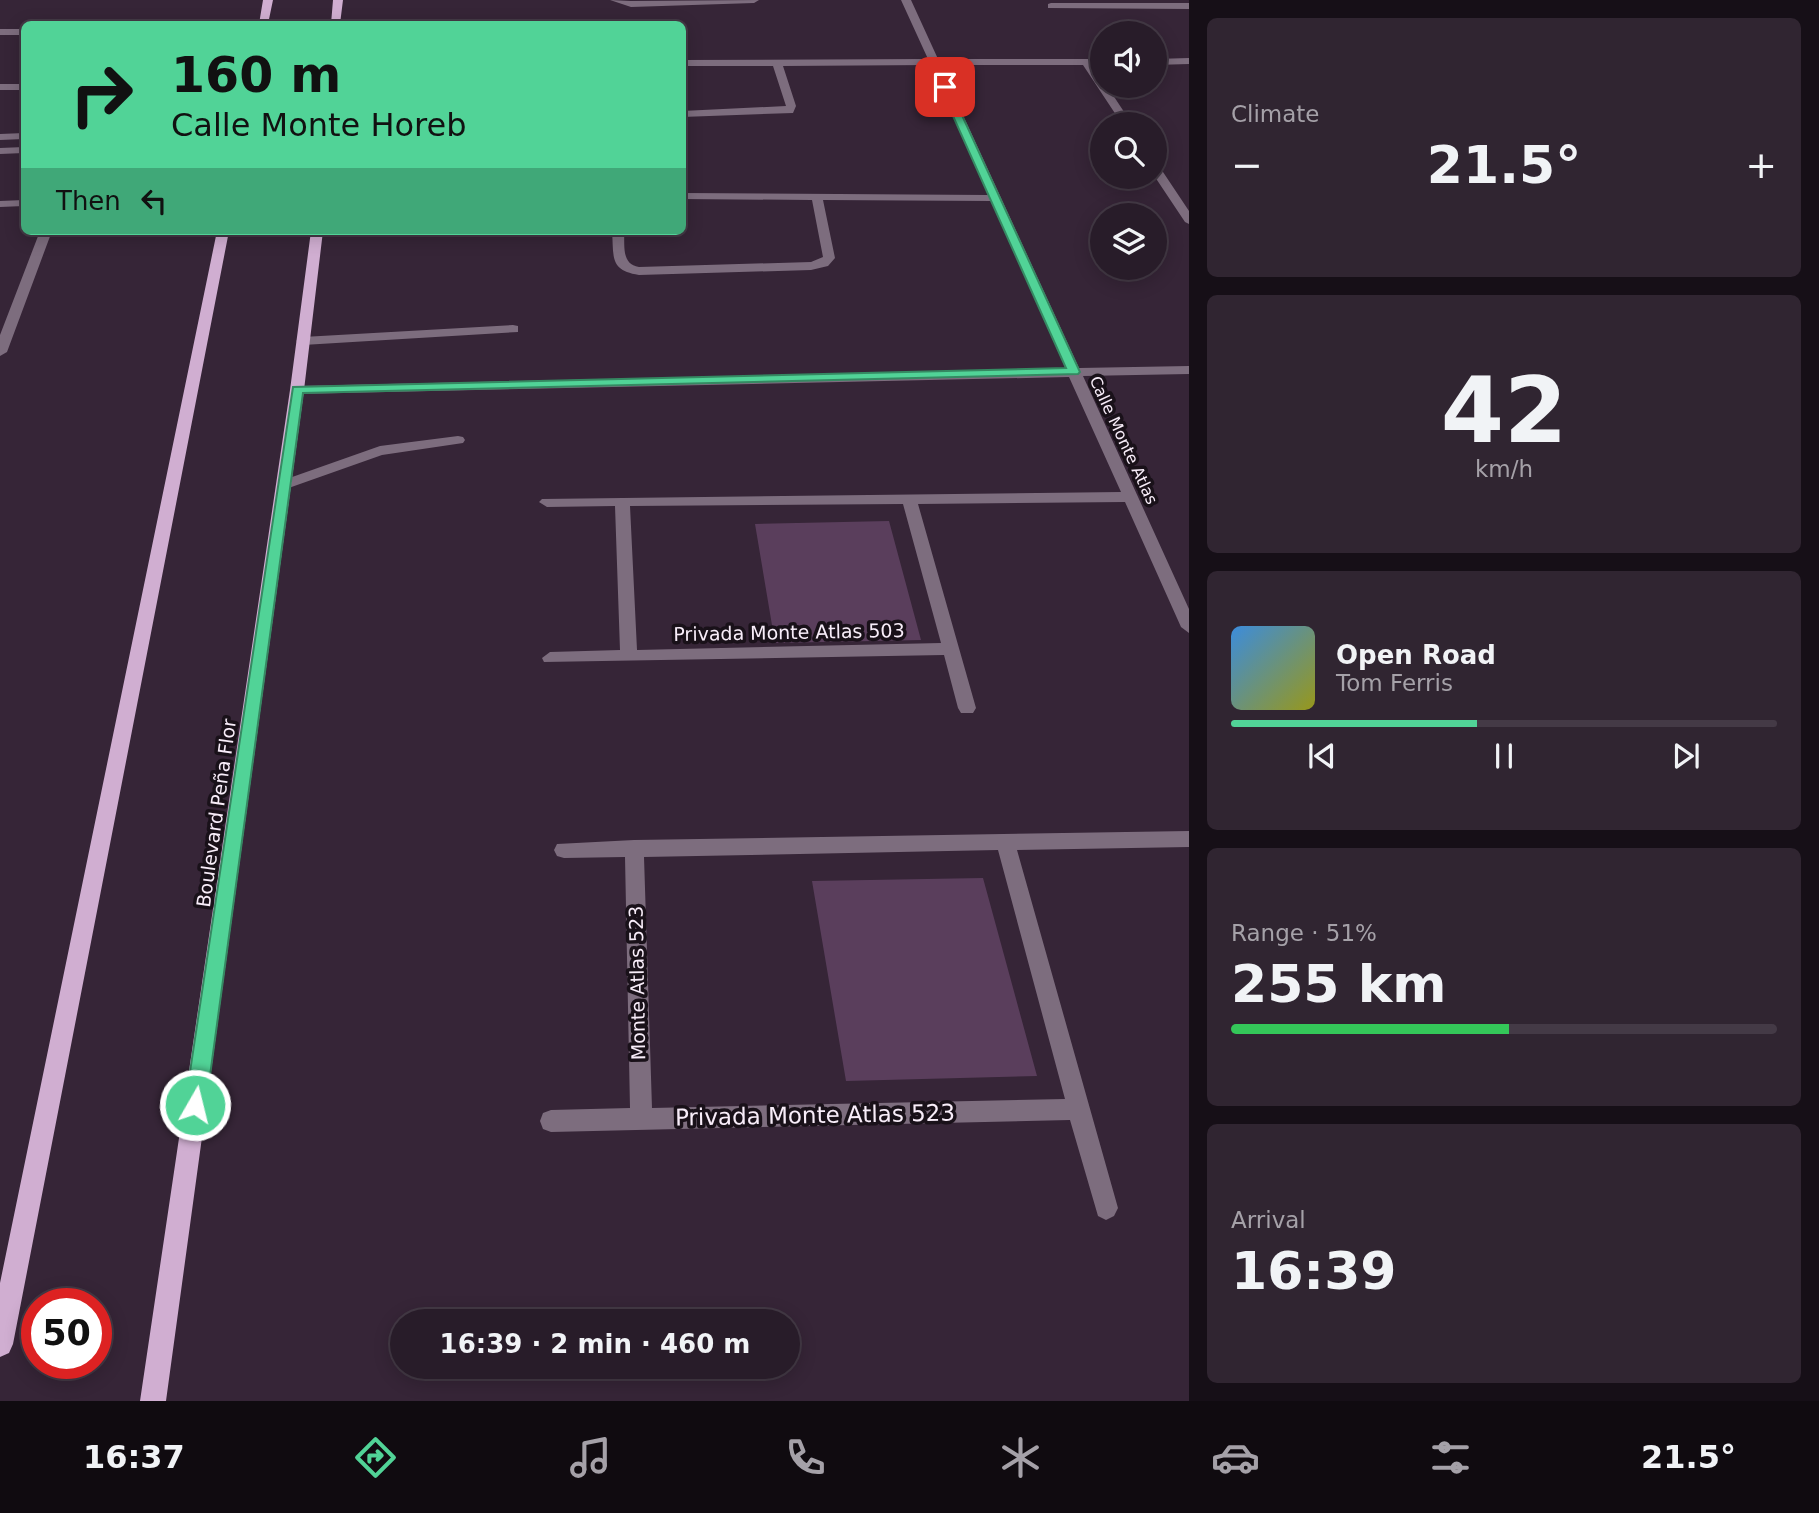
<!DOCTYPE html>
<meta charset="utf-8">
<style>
:root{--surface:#281c29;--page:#302531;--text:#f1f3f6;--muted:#a5a1a8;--line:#443a46;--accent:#51d397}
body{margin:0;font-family:"DejaVu Sans",sans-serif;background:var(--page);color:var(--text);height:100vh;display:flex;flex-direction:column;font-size:26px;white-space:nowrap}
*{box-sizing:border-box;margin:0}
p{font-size:23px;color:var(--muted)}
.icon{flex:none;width:38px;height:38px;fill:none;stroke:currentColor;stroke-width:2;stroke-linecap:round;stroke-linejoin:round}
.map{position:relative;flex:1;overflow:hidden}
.sheet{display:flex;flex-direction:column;gap:18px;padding:18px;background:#160f17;width:630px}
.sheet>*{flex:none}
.banner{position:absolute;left:21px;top:21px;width:665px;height:214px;border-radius:10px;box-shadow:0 4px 18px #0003,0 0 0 2px var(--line);background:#51d397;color:#111;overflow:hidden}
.buttons{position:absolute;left:1090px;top:21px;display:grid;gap:14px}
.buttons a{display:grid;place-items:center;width:77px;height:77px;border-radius:50%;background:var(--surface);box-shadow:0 4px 18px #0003,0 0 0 2px var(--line);font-size:35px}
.speed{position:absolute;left:21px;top:1288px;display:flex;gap:14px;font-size:35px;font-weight:700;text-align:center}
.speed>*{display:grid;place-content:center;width:91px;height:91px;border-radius:50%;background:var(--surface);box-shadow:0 4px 18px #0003,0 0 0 2px var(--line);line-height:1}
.speed .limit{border:10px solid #d22;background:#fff;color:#111}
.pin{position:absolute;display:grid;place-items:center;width:60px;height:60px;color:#fff;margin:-30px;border-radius:14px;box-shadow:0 4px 10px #0006}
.me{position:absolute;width:77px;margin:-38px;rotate:8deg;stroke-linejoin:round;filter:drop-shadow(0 0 5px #0008)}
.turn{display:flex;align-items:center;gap:24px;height:147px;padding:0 35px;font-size:32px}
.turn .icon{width:91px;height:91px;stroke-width:2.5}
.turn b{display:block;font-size:49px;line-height:60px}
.then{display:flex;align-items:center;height:66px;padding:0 35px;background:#0003;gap:14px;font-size:26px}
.big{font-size:52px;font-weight:600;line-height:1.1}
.sheet .widget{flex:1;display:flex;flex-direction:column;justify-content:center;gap:10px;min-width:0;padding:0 24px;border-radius:10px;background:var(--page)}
.sheet .dial{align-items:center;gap:0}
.dial b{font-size:91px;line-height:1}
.song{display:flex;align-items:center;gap:21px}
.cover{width:84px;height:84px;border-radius:10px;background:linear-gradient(135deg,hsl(210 70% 55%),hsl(60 70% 35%))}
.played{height:7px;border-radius:4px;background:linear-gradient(90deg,var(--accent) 45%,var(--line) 45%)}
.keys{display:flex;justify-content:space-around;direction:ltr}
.heat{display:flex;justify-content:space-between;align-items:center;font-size:38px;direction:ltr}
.charge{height:10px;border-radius:5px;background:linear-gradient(90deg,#34c759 51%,var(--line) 0)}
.trip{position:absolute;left:390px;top:1309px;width:410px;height:70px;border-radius:35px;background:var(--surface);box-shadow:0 4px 18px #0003,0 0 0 2px var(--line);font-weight:600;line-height:70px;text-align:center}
.tab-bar{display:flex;height:112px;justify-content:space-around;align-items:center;background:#100b10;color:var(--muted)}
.tab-bar .icon{width:49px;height:49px}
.tab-bar .active{color:var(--accent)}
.tab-bar b{font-size:32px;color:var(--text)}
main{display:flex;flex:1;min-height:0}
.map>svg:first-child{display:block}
.green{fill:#5a3e5c}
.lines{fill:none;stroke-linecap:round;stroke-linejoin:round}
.minor{fill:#7d6d7e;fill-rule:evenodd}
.major{fill:#d0aed1;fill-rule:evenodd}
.route{fill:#51d397;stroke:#358962;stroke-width:2}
.labels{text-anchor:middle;stroke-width:7;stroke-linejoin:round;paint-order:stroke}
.far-street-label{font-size:16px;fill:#f8edf9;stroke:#191119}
.street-label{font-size:19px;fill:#f8edf9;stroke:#191119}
.near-street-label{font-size:23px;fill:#f8edf9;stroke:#191119}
</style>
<main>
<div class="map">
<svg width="1189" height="1401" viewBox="0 0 1189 1401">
<rect width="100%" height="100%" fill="#362537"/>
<path class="green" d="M889 521 921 640 775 643 755 524Z
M983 878 1037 1076 846 1081 812 881Z"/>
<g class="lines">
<path class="minor" d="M610 0 631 1 759 0 754 3 631 7Z
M901 0H911L938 59H1102V65H1093L1102 79V86H1107L1132 124H1122L1083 65H940L1079 368 1189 366V374L1083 376 1189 609V633L1181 627 1125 502 918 504 976 708 973 713H961L958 708 944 655 544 662 542 658 550 652 620 650 615 506 547 507 539 502 542 499 1121 492 1069 377 297 394 290 390 297 386 1066 369 991 201 823 200 835 258 828 266 811 270 639 275C609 270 614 257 612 231H624C625 246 621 264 639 267L811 262 823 257 812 200 682 199V193L988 195 931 65 783 66 796 106 793 113 682 117V111L786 106 773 66H682V60L928 59ZM903 504 941 643 637 650 630 506Z
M1051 3H1189V9L1048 8V4Z
M0 29H24V35H0Z
M1189 58V64L1155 65V59Z
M0 84H24V90H0Z
M24 133V139L0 140V134Z
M24 147V153L0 154V148Z
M1155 165 1159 166 1189 211V224L1185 222 1155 177Z
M24 200V206L0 207V201Z
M40 231H52L7 352 0 356V335Z
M513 325 518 326V332L303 345 296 341 303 337Z
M458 436 463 437 465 440 463 443 382 455 283 490 276 485 278 482 380 446Z
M1189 831V847L1017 850 1118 1208 1114 1216 1106 1220 1098 1216 1070 1120 551 1132 543 1129 540 1121 543 1113 551 1110 630 1108 625 857 564 858 557 856 554 850 557 844 634 840ZM998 850 1065 1099 652 1108 644 857Z"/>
<path class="major" d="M263 0H273L268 24H259Z
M333 0H343L340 24H331Z
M217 231H229L13 1344 9 1353 0 1357V1283Z
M311 231H323L304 390 166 1401H140L290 390Z"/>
</g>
<path class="route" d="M945 84 949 87 1080 372 1078 374 303 393 206 1105 203 1112 195 1115 188 1112 185 1105 293 387 1066 368 940 87Z"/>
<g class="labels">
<g class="far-street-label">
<text transform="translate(1124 440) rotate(65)" y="6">Calle Monte Atlas</text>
</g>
<g class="street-label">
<text transform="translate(789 632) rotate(-1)" y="7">Privada Monte Atlas 503</text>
<text transform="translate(216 813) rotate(-82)" y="7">Boulevard Peña Flor</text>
<text transform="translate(637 983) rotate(-91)" y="7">Monte Atlas 523</text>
</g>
<g class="near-street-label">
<text transform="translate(815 1115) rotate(-1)" y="8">Privada Monte Atlas 523</text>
</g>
</g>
</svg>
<div class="buttons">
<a><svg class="icon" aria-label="sound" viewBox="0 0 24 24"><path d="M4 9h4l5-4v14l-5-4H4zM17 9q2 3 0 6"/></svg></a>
<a><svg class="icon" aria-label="search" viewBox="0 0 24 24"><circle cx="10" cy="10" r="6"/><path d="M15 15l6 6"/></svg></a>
<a><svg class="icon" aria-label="layers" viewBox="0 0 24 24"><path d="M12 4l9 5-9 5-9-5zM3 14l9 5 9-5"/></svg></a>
</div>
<div class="speed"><div class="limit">50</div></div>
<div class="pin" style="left:945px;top:87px;background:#d93025"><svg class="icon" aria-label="arrive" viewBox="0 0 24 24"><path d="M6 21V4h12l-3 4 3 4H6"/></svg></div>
<svg class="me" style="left:195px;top:1105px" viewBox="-20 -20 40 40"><circle r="17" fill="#51d397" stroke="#fff" stroke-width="3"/><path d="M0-11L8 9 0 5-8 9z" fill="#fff"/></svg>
<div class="trip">16:39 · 2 min · 460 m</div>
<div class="banner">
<div class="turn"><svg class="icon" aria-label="right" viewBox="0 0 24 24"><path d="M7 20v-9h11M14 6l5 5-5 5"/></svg><div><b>160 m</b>Calle Monte Horeb</div></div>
<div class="then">Then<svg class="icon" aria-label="left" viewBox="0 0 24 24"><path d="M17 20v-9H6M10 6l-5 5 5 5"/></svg></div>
</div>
</div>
<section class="sheet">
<div class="widget"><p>Climate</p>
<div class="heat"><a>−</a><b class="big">21.5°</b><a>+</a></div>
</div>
<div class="widget dial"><b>42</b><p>km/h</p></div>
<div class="widget">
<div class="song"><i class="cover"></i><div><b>Open Road</b><p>Tom Ferris</p></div></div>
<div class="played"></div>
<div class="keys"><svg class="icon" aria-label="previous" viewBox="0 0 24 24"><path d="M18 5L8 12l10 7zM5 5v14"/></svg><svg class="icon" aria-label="pause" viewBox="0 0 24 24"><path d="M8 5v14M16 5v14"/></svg><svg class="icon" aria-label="next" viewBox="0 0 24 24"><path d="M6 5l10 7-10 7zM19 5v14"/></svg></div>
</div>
<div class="widget"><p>Range · 51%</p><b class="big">255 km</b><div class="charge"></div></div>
<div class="widget"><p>Arrival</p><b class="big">16:39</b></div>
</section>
</main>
<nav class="tab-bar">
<b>16:37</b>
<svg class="icon active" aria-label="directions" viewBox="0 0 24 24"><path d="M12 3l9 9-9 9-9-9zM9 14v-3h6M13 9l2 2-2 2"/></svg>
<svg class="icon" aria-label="music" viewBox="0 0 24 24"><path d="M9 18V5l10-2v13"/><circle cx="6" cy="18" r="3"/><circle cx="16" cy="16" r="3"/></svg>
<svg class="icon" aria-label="phone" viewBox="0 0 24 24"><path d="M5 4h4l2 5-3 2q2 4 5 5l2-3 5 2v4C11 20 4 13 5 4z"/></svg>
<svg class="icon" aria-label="climate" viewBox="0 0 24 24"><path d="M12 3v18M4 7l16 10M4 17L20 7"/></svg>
<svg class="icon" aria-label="car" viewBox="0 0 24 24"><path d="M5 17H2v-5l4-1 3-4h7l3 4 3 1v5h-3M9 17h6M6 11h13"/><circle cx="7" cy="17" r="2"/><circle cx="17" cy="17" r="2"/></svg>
<svg class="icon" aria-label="filters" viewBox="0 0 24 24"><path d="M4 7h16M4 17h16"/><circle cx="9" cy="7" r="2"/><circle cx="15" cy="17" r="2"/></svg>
<b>21.5°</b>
</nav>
